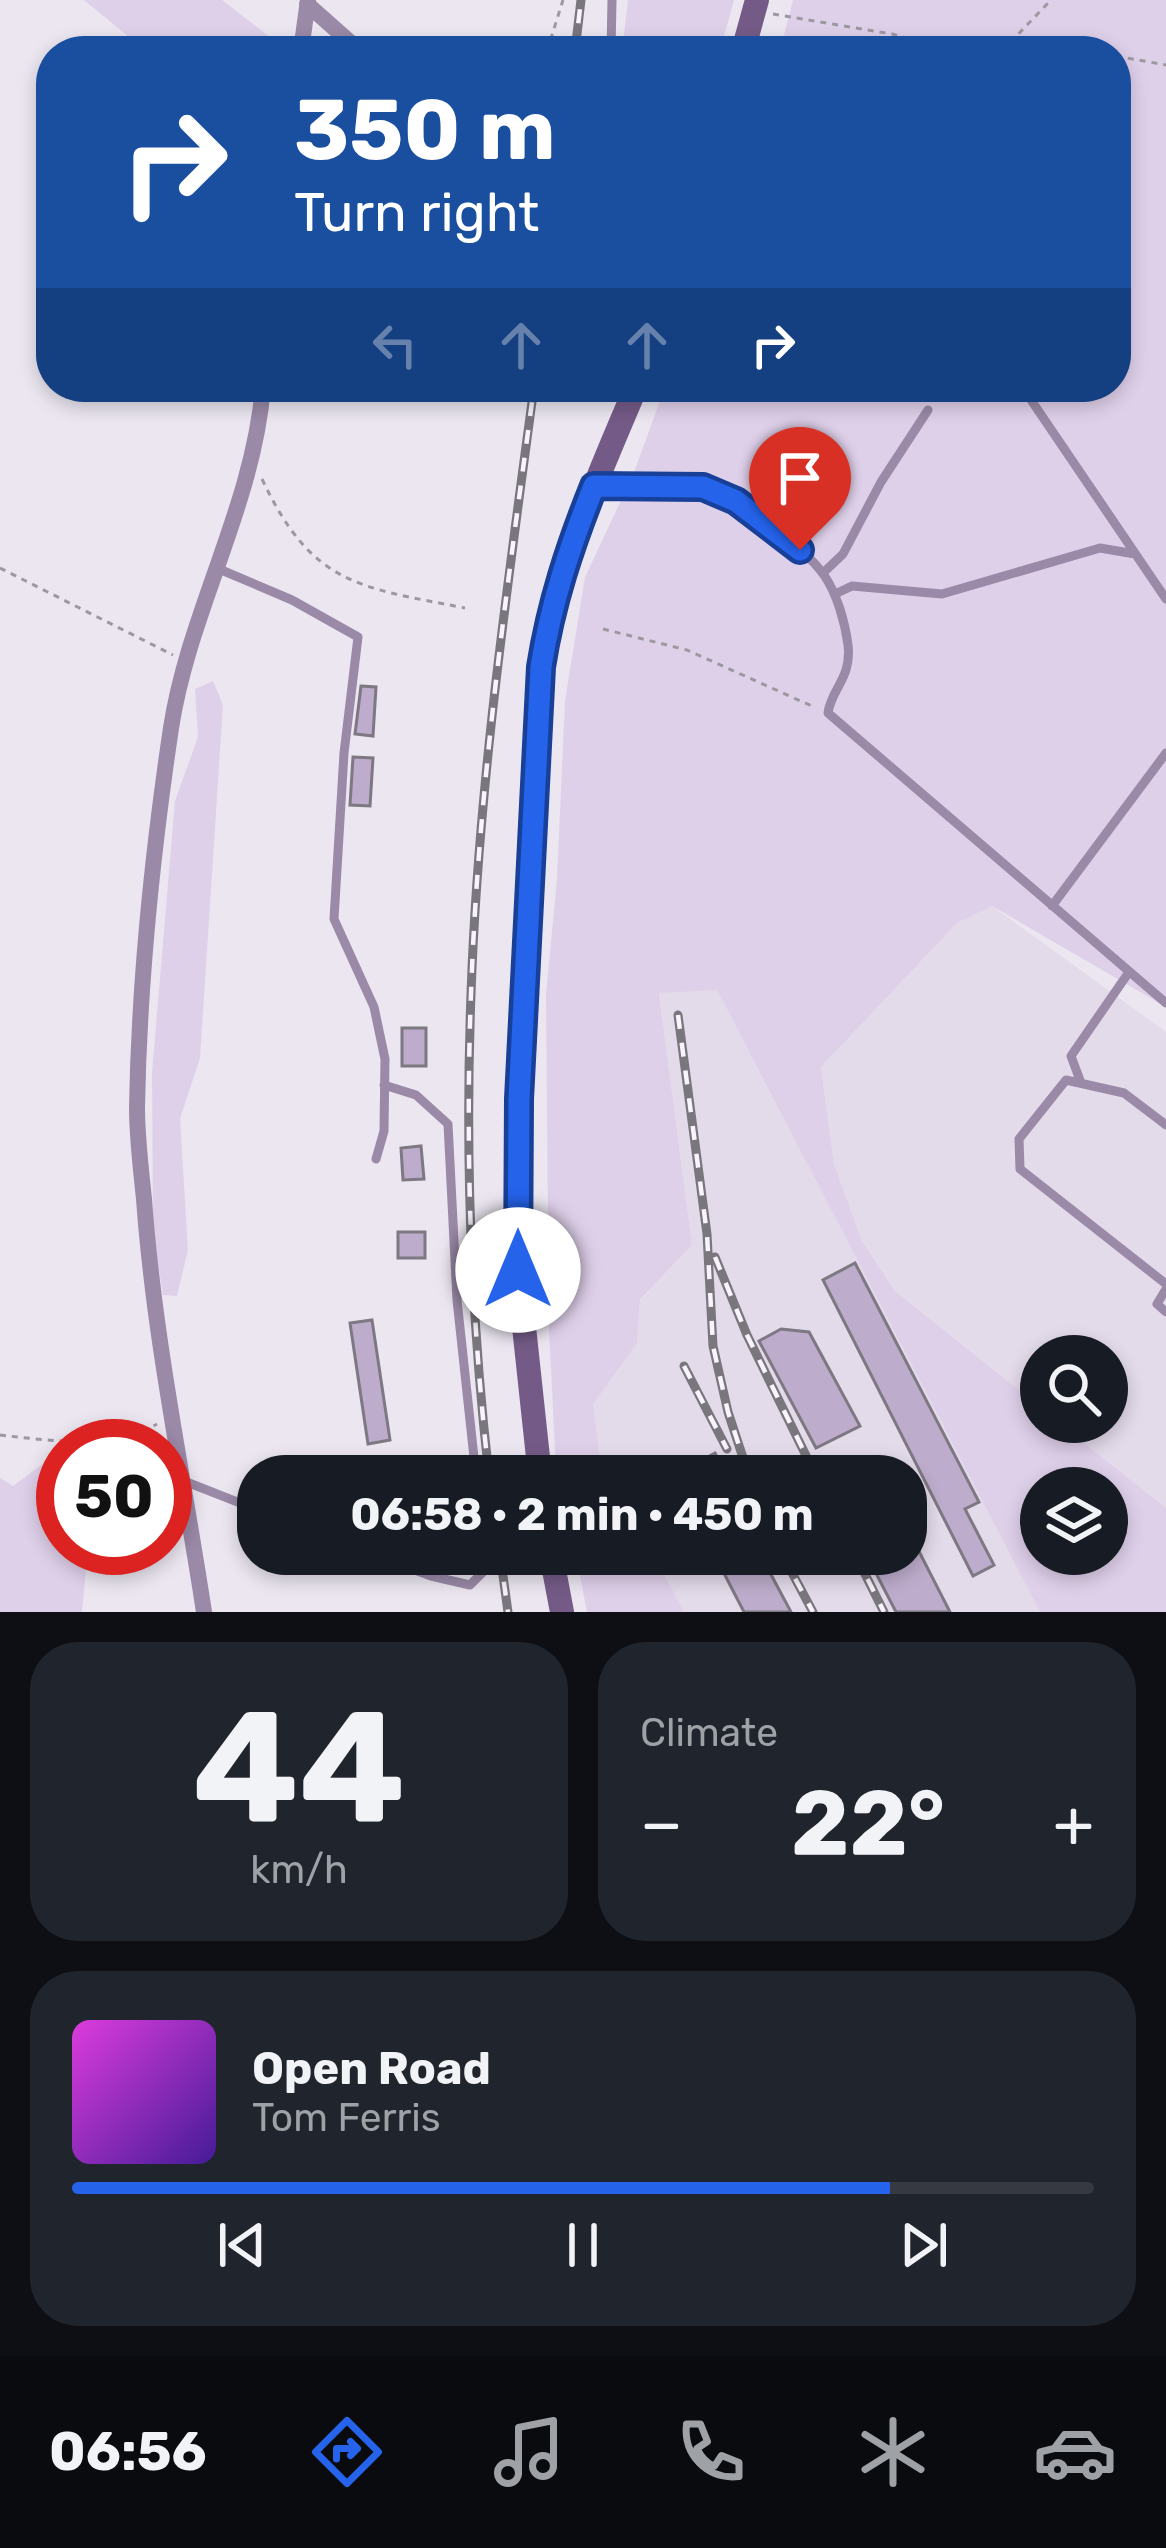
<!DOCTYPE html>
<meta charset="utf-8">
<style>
:root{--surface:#171b24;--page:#20242c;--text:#f1f3f6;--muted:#9ea1a6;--line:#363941;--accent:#2563eb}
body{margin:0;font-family:Rubik,sans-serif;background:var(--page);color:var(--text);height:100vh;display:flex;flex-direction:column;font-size:45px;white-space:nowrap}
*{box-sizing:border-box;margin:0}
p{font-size:39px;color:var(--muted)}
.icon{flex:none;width:66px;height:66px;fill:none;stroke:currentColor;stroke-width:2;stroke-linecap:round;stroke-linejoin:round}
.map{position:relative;height:1612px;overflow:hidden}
.drawer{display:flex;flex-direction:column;gap:30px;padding:30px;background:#0d0f14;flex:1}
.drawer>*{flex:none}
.guide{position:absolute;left:36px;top:36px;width:1095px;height:366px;border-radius:48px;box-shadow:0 6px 18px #0003;background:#1a4fa0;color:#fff;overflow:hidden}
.fabs{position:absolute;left:1020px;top:1335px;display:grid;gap:24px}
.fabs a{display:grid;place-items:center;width:108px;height:108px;border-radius:50%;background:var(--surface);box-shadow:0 6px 18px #0003;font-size:60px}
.speed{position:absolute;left:36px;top:1419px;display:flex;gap:24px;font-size:60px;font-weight:700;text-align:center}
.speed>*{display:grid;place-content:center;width:156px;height:156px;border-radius:50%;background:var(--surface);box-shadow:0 6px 18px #0003;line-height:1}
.speed .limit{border:18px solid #d22;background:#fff;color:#111}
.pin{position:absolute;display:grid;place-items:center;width:102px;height:102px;color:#fff;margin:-123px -51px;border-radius:50% 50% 50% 0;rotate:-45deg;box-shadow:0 0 12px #0007}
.pin .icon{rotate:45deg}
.me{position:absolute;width:132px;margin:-66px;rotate:0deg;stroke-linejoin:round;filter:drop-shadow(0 0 9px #0008)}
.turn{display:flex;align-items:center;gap:42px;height:252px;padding:0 60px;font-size:54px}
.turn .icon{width:156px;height:156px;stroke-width:2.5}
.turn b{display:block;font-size:84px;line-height:102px}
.lanes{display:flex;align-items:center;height:114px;padding:0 60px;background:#0003;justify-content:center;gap:60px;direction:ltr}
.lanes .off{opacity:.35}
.big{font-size:90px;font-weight:700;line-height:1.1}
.drawer .tile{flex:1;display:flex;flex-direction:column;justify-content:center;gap:18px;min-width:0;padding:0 42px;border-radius:48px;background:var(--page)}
.drawer .dial{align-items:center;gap:0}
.dial b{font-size:156px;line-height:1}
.song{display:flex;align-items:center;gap:36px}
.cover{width:144px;height:144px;border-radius:18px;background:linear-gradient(135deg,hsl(300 70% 55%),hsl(260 70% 35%))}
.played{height:12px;border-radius:6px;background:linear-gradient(90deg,var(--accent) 80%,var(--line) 80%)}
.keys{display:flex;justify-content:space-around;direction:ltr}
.heat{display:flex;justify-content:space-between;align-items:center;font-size:66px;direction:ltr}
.drawer .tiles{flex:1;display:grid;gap:30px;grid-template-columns:1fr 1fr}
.tile:last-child{grid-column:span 2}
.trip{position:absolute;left:237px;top:1455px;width:690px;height:120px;border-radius:48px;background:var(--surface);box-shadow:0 6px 18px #0003;font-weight:700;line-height:120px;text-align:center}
.tabs{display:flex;height:192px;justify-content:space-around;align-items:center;background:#090b0e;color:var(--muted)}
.tabs .icon{width:84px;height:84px}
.tabs .on{color:var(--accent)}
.tabs b{font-size:54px;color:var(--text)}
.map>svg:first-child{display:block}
.built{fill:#e3daea}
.green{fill:#dfd0ea;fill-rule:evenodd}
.building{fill:#bdaccb;stroke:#7d7881;stroke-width:3}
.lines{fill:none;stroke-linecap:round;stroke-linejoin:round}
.path{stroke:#9c98a0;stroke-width:3;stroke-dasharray:6 6;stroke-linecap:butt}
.lane{stroke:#9a89a7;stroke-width:9}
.street{stroke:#9a89a7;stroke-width:16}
.secondary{stroke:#745b87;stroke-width:24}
.rail-casing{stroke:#79767d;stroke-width:9}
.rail{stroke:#f8f3fd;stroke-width:4.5;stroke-dasharray:14;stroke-linecap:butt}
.route-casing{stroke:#184099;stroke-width:30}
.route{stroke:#2563eb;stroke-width:21}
</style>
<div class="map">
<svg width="1166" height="1612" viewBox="0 0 1166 1612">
<rect width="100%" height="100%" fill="#ebe6f0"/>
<path class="built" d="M992 906 1166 1032V1508L1058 1422H1107V1356H1041V1408L895 1291 862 1241 834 1164 821 1067 957 923Z
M717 990 1040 1612H684L654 1554H906V1476H612L599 1452 592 1404 637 1343 640 1301 692 1245 659 992Z"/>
<path class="green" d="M84 0H222L271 38 335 51H146Z
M628 0H734L720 51H622Z
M793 0H1166V1007L992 906 957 923 821 1067 834 1164 862 1241 895 1291 1041 1408V1422H1058L1166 1508V1612H1040L717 990 659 993 692 1245 640 1300 637 1343 593 1404 599 1452 612 1476H558L556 1469 549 1330 546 995 557 879 565 701 585 577 633 475 665 387H1116V51H773L784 35ZM1041 1488H1107V1554H1041Z
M213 681 223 705 200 1058 180 1119 188 1250 177 1296 163 1295 153 1234 152 1073 175 801 198 737 195 689Z
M59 1452H63V1548H88L82 1612H0V1478L13 1486Z
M576 1554H654L684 1612H587Z"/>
<path class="building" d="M361 686 376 687 373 736 355 734Z
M353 757 373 758 370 806 350 805Z
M402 1028H426V1066H402Z
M421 1146 424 1179 403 1180 401 1148Z
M398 1232H425V1258H398Z
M855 1263 979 1502 965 1509 994 1565 973 1576 823 1280Z
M372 1320 390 1440 368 1444 350 1323Z
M781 1329 809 1332 860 1426 816 1448 759 1341Z
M715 1453 727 1476H672Z
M906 1526 950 1612H896L866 1554H906Z
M714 1554H760L791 1612H744Z"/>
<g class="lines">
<path class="path" d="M773 14 892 34 954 51
M547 51 563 0
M1002 51 1051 0
M1047 51 1073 47 1093 51
M1116 56 1166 65
M262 479C312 585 358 587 465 608
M0 568 173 655
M603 629 687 650 814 707
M0 1435C52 1441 109 1449 157 1424"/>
<path class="lane" d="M611 51 612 0
M1025 391 1166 599
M595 486C626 487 677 480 706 488 740 498 803 546 824 575 837 594 845 622 848 645 852 678 831 689 828 713L1166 1003
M219 569 292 600 358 637 344 753 334 919 374 1007 385 1059 384 1131 376 1159
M823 573 843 554 881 482 928 410
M835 594 852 586 942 594 1100 548 1135 554
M1052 906 1166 753
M1081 1083 1071 1056 1129 972
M384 1085 416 1095 448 1124 457 1300 476 1476
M1166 1125 1124 1093 1066 1080 1019 1139 1020 1169 1166 1284
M1166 1289 1157 1304 1166 1312
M184 1481 258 1510
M371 1554 431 1576 470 1585 484 1571V1554"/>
<path class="street" d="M307 4 360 51
M301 51 308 0
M204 1612C183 1474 154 1338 144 1199 141 1169 137 1138 137 1108 139 986 153 849 171 728 189 611 253 507 263 387"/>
<path class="secondary" d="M743 51 757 0
M540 1476 518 1271 519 1099 541 666C557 567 597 479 636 387
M551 1554 562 1612"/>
<defs>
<path id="rail" d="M575 51 581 0
M678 1015 707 1234 713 1346 728 1412 749 1476
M715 1257 747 1335 816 1476
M684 1366 727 1449
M489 1476C471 1317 465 1154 471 994 478 790 507 589 534 387
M500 1554 508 1612
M782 1554 813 1612
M855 1554 884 1612"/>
</defs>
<use href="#rail" class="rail-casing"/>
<use href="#rail" class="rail"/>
</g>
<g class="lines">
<defs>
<path id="route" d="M518 1270 519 1099 541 667C551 603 570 546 594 486L703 487 736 501 800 550"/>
</defs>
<use href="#route" class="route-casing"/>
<use href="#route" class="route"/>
</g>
</svg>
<div class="fabs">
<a><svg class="icon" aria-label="search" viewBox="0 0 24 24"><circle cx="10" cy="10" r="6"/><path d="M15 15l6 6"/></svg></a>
<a><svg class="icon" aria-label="layers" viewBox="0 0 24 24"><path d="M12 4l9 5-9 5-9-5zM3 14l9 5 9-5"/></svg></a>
</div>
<div class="speed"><div class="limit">50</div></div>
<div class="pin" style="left:800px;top:550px;background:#d93025"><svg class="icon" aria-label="arrive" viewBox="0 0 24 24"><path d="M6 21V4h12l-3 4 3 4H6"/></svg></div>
<svg class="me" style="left:518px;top:1270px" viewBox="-20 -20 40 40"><circle r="19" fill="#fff"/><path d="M0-13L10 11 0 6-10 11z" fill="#2563eb"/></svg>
<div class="trip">06:58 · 2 min · 450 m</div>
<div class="guide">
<div class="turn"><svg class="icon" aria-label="right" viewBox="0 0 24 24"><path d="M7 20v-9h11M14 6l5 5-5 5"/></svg><div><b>350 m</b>Turn right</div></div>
<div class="lanes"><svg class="icon off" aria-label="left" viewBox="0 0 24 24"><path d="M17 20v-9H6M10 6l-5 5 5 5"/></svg><svg class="icon off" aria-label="ahead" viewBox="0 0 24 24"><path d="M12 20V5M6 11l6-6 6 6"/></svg><svg class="icon off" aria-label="ahead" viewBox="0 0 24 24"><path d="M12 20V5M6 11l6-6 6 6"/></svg><svg class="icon" aria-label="right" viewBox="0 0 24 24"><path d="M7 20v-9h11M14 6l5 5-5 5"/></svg></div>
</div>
</div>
<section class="drawer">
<div class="tiles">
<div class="tile dial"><b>44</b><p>km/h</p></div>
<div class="tile"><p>Climate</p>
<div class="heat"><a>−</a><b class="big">22°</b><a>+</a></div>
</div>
<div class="tile">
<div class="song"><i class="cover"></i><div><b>Open Road</b><p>Tom Ferris</p></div></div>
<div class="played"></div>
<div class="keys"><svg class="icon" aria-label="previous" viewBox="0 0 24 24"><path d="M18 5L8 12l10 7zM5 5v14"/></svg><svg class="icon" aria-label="pause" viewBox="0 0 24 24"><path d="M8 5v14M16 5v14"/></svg><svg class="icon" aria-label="next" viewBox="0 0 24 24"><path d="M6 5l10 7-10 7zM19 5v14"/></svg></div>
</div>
</div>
</section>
<nav class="tabs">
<b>06:56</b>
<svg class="icon on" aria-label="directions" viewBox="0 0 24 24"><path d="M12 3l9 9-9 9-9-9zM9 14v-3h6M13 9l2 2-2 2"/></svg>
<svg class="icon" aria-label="music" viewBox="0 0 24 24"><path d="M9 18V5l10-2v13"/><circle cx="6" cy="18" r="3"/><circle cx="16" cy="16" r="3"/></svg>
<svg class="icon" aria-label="phone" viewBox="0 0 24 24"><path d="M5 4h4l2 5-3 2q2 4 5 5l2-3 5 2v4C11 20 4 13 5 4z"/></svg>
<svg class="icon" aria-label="climate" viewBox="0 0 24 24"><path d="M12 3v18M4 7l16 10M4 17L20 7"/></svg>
<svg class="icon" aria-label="car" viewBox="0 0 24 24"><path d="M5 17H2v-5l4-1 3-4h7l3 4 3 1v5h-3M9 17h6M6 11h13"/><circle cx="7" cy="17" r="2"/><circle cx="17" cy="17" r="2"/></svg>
</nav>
